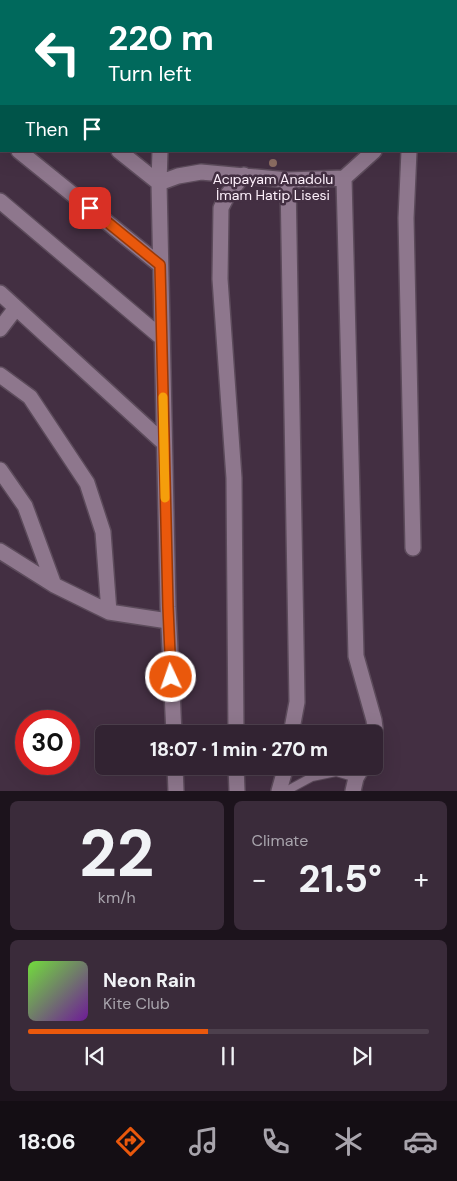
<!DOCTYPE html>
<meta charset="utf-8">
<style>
:root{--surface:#322332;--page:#3a2b3a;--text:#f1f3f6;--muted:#a8a4ac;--line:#4d404d;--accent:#ea580c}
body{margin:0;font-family:"DM Sans",sans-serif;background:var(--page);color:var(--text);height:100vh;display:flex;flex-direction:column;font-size:19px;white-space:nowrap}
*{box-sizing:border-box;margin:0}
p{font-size:16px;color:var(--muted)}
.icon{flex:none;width:28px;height:28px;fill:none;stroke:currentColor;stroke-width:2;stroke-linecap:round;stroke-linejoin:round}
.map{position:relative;height:791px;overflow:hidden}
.panel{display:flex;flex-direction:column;gap:10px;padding:10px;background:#1c131c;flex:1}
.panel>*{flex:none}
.hud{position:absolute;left:0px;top:0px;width:458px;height:152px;box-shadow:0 5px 20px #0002,0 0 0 1px var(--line);background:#00695c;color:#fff;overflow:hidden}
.speed{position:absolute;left:15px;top:710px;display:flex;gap:10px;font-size:25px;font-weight:700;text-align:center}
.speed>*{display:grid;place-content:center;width:65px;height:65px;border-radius:50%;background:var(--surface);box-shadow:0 5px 20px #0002,0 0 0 1px var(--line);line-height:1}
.speed .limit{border:8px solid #d22;background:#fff;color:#111}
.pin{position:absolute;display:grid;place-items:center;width:42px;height:42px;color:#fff;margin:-21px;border-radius:10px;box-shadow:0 2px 8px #0006}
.me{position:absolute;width:55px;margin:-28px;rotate:357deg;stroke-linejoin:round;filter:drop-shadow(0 0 4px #0008)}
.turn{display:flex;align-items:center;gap:18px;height:105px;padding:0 25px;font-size:22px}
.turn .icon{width:65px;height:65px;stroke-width:2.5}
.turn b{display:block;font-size:35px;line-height:42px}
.then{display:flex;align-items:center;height:48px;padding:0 25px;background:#0003;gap:10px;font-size:19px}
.big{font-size:38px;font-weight:800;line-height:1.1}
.panel .widget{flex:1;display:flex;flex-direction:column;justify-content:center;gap:8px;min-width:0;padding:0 18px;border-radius:8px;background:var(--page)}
.panel .dial{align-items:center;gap:0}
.dial b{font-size:65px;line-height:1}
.song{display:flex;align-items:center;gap:15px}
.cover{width:60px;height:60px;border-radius:8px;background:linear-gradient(135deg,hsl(100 70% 55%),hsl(280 70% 35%))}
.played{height:5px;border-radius:2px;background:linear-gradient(90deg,var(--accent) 45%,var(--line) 45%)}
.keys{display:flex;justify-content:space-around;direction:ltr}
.heat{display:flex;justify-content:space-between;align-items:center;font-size:28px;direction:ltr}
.panel .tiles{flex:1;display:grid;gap:10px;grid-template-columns:1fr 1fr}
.widget:last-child{grid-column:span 2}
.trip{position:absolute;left:95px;top:725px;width:288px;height:50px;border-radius:8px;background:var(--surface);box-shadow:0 5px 20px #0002,0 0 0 1px var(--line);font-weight:800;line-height:50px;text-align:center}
.tab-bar{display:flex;height:80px;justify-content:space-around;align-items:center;background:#140e14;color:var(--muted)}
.tab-bar .icon{width:35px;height:35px}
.tab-bar .active{color:var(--accent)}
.tab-bar b{font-size:22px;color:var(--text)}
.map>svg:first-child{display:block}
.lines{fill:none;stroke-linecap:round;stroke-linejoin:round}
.service-casing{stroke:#5c4b5b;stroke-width:10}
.minor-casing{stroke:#5c4b5b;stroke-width:18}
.service{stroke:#8e778d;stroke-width:8}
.minor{stroke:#8e778d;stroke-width:15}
.route-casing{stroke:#983908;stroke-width:12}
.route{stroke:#ea580c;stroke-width:9}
.slow{stroke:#f59e0b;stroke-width:9}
.education-dot{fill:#8d6e63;stroke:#432f42;stroke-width:2}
.labels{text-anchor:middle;stroke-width:5;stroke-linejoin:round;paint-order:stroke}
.poi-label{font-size:14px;fill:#fdf0fb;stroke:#432f42}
</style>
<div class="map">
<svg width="457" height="791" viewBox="0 0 457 791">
<rect width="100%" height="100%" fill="#432f42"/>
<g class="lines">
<defs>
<path id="service" d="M286 791 312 777 336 772 356 778"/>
<path id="minor" d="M168 1V0
M374 1V0
M0 8H1
M456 71H457
M0 72 1 69
M0 136 1 137
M19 151 160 265
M119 151 159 183
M160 151 159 183 168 607 174 734
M409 151 406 218 413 548
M344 178 356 656 374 720 375 728 374 735
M288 180 297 702 291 734
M159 183 178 176 201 172 288 180 344 178 374 151
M0 201 162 338
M0 293 164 443
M0 329 16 308
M0 375 30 397 87 483 103 532 109 612
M0 470 25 506 54 585
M0 551 54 585 109 612 168 621
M236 734 234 478 220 279 221 208 228 194 244 175
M175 766 176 791
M236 766 237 791
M279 791 286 766
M353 791 356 778 363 766"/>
</defs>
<use href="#service" class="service-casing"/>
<use href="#minor" class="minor-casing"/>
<use href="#service" class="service"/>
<use href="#minor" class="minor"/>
</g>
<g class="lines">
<defs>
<path id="route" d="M90 208 160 265 168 607 171 677"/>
</defs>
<use href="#route" class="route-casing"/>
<use href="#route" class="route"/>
<path class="slow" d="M163 397 165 498"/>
</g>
<circle class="education-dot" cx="273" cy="163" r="5"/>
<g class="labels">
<g class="poi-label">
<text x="273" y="184">Acıpayam Anadolu<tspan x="273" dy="16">İmam Hatip Lisesi</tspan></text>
</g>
</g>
</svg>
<div class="speed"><div class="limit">30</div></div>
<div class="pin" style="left:90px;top:208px;background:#d93025"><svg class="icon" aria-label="arrive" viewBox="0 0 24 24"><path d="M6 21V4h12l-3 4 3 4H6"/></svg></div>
<svg class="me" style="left:171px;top:677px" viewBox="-20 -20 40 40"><circle r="17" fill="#ea580c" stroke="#fff" stroke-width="3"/><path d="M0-11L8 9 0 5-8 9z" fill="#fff"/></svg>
<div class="trip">18:07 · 1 min · 270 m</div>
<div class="hud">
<div class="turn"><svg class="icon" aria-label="left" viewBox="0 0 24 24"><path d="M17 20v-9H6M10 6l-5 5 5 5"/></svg><div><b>220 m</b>Turn left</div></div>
<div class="then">Then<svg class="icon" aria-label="arrive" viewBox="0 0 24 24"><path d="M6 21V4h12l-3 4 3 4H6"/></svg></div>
</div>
</div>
<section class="panel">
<div class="tiles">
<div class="widget dial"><b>22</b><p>km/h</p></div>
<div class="widget"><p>Climate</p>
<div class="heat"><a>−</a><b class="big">21.5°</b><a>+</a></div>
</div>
<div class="widget">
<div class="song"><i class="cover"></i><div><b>Neon Rain</b><p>Kite Club</p></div></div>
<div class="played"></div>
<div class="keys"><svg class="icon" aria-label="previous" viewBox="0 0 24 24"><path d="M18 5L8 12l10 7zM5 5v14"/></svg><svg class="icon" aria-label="pause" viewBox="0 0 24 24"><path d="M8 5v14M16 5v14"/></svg><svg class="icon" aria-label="next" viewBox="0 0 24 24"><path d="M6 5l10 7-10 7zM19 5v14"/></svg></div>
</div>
</div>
</section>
<nav class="tab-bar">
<b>18:06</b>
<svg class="icon active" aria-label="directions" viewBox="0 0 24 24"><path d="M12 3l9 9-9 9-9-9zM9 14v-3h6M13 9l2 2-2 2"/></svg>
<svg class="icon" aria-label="music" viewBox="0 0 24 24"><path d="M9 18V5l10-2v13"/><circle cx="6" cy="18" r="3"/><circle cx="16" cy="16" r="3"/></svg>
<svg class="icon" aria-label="phone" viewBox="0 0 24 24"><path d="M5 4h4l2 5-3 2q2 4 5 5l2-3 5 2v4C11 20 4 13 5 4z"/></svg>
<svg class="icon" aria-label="climate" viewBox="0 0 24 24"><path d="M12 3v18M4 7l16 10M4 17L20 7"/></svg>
<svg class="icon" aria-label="car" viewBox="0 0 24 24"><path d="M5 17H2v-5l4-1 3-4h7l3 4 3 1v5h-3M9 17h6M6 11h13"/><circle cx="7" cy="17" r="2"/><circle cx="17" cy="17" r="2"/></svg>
</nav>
